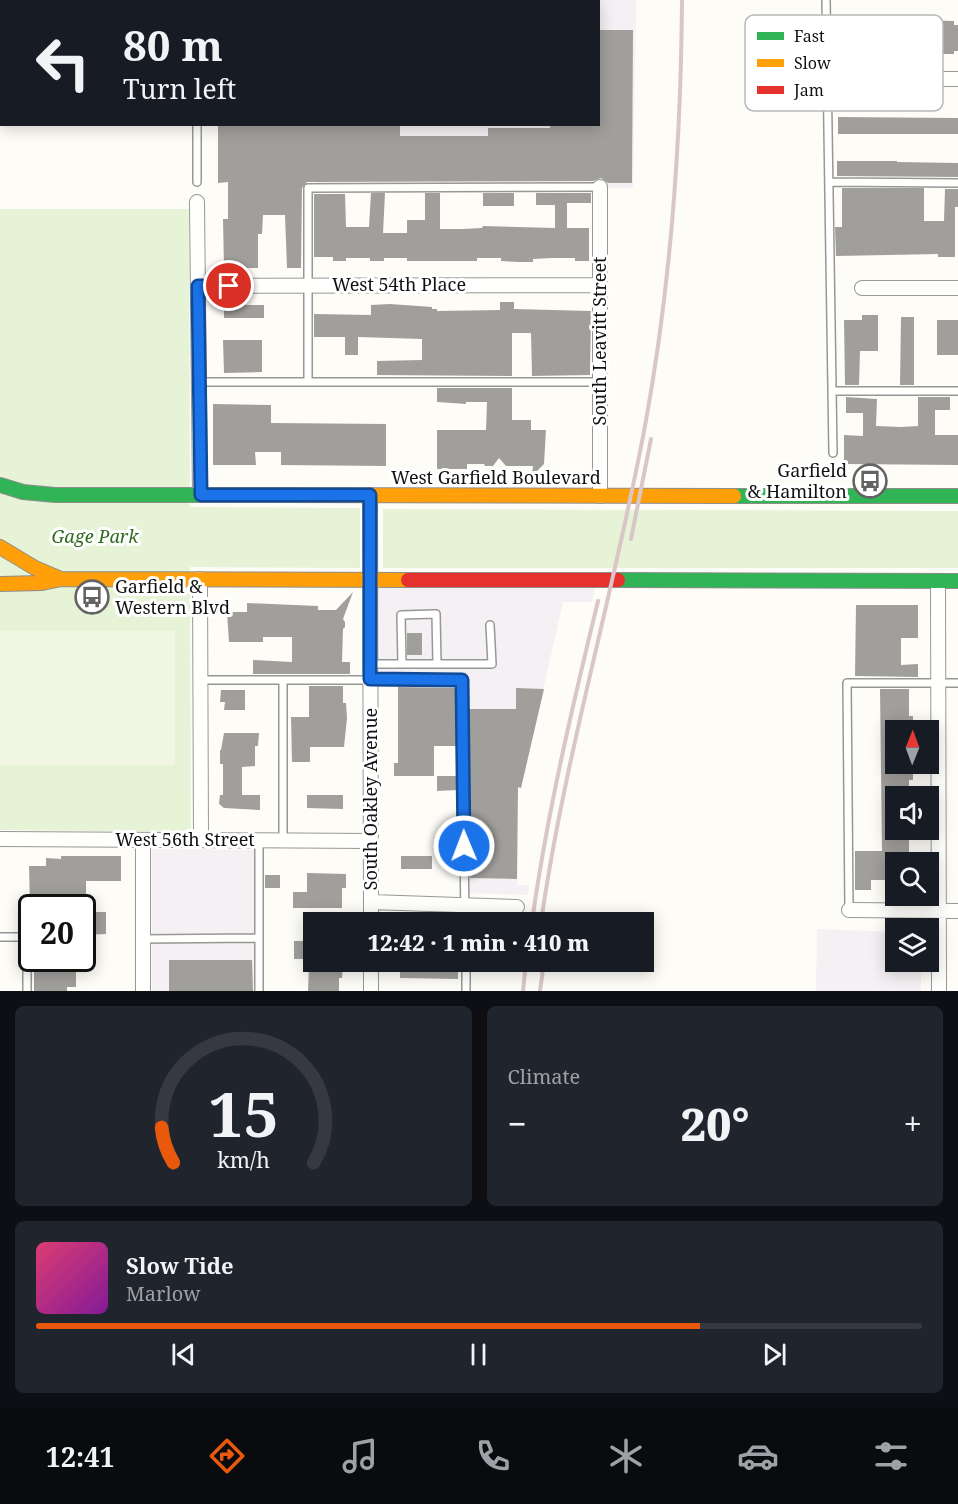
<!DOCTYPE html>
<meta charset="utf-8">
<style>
:root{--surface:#171b24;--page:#20242c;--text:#f1f3f6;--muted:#9ea1a6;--line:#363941;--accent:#ea580c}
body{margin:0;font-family:"Noto Serif",serif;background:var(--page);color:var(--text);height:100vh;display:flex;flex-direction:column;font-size:22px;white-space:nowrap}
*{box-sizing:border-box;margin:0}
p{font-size:20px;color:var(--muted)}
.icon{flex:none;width:33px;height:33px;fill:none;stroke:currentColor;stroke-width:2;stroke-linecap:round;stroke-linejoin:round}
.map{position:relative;height:991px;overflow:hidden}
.panel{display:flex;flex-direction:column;gap:15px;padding:15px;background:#0d0f14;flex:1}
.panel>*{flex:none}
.hud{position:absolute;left:0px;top:0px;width:600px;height:126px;box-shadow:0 3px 15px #0003;background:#171b24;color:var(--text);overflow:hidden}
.needle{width:39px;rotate:1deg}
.fabs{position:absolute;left:885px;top:720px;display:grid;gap:12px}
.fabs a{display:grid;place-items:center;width:54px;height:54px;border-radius:0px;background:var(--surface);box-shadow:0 3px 15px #0003;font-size:30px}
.speed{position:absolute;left:18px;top:894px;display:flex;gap:12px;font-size:30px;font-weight:700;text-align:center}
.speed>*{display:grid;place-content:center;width:78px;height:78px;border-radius:50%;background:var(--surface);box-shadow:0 3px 15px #0003;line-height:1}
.speed .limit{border:3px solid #111;border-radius:9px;background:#fff;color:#111}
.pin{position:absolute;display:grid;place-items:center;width:51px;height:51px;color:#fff;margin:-26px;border:3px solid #fff;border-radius:50%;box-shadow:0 2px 6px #0007}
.me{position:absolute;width:66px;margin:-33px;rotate:359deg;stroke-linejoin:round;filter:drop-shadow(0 0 4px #0008)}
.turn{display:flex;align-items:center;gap:21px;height:126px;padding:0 24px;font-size:27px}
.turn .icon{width:78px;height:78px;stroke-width:2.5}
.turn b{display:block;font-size:42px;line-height:51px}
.big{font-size:45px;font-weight:800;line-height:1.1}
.panel .tile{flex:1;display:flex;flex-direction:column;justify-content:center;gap:9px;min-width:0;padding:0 21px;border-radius:9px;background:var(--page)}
.panel .dial{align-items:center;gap:0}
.dial svg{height:156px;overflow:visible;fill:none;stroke:var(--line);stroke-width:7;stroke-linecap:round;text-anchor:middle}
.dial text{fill:var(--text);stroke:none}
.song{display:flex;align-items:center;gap:18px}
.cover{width:72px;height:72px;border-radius:9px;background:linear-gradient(135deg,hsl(340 70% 55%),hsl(290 70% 35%))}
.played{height:6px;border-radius:3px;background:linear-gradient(90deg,var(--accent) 75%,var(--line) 75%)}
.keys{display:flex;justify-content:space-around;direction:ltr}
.heat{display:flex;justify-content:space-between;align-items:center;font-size:33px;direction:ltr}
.panel .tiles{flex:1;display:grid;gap:15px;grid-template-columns:1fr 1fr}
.tile:last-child{grid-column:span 2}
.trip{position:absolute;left:303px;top:912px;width:351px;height:60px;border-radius:0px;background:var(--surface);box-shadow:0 3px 15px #0003;font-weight:800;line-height:60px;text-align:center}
.menu{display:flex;height:96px;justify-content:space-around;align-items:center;background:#090b0e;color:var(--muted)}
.menu .icon{width:42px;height:42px}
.menu .current{color:var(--accent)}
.menu b{font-size:27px;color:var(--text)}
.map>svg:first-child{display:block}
.industrial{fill:#f5f0f3}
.green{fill:#e7f3d7}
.pitch{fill:#f0f6e1}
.building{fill:#a19f9c}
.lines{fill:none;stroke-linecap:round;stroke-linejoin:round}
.lane-casing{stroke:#979795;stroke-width:10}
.street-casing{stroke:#979795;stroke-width:16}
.fast-casing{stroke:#8e8d8b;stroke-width:16}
.slow-casing{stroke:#8e8d8b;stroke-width:16}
.jam-casing{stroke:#8e8d8b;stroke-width:16}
.lane{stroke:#fffffe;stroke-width:7}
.street{stroke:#fffffe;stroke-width:14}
.fast{stroke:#30b455;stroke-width:14}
.slow{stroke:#ff9f0a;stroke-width:14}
.jam{stroke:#e5322d;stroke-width:14}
.rail{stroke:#d9c6c7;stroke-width:4}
.route-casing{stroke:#114b97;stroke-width:15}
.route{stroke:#1a73e8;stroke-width:10}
.labels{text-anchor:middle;stroke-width:6;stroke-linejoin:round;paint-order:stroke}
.street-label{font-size:18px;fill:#111;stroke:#fff}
.poi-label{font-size:18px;fill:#111;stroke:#fff;text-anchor:end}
.park-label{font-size:18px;font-style:italic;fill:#2f6b1f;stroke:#fff}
.key{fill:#fff;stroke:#b8b8b8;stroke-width:1.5}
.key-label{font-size:16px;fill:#111}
</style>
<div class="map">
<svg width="958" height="991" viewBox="0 0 958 991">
<rect width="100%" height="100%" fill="#fdfcf7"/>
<path class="industrial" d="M82 0H636L633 188H317L319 125 598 124V2Z
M379 588H595L592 602H563L521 788H518L517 885H529L528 895 465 893 462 680 380 679Z
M152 849 259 850V991H152Z
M817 929 895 932 896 962H921V991H816Z"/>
<path class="green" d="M0 209H189L190 507 360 508V568L190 567 191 832 0 830Z
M383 509 958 511V568H383Z"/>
<path class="pitch" d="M0 631H175V765H0Z"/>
<path class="building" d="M911 20 954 21V25H958V51H954V54H941V51L910 50V42L878 43V56L838 55V50H832V25H864V23H895Z
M598 30H633L632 183H608L601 178 593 181 307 182 302 188 301 268H287L285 215H263L262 234H258V268H224L223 219H228V182L218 183V124H400V136H488V128H550V124H598Z
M838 117 958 118V134H838Z
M837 161H897V162L958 163V177L837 176Z
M842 188H924V221H944L945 189H958V207H955V257H938V254L836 256 835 227H842Z
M371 193H385L383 233H407V220H425V193H440V229H463L482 228 483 226 555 228V205H536V193H591V203H567V228H589V261H575V258H552L533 259V262H519L501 261V258H477V261H407V258H384V261H370V258H346V261H333V257H314V194H345L346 227H369Z
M483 193H514V206H483Z
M500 302H514V309L591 311 590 375 532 376 531 333H512V376L377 375V361L422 360V339L358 337V355H345V337H314V314L371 315V305L390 304 432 307V309H437V311L500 310Z
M224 305H264V318H224Z
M862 315H878V351H860L859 385H845L844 320H862Z
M901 317H914V385H900Z
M937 320H958V355H937Z
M223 340H262V372L224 373Z
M437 388H512V420H531V430H546L544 464 532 476 533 466H506L499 458 493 466H485L484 464H467V469H437V430H486L487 402H466V404L437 402Z
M846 397 877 399 876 426 901 427 918 426V397H950V410H935V435H958V465L844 464V435L863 436V413H846Z
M213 404 271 405V423L386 424V466L281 465V452H255L256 465H213Z
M353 592 343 619 345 622V627L343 629 342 662H350V674H253V660L292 662V637H263V642H229L227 612H247V603L318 606V610H336Z
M856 605H918V638H901V665L918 664V677L855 676Z
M407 633H422V655H407Z
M309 686H343V703H346L347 718 344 747H310V762H292L291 717H309Z
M398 687 456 688 457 746H434V776H394V763H398Z
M516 688 544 689 521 788 518 787 517 879 470 878 468 709H516Z
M880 689H909V716H913V730H896V766H913V780H909V796H896V830H909V855H896V880H871V890H855V851H882Z
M221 690H245V710H224L225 702H220Z
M224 733H259L258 746H255V766L242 767V795H260V810L224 808 219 804 220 795H223V764H220V750H221Z
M437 776H458V790L437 791Z
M307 795H343V809L307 808Z
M61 856H121V881H86V908H62V904L30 906 29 866H46V858L61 859Z
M401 856H432V869H401Z
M307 873 346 874V888H342V908H293V892H307Z
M265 875H280V888H265Z
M82 912H106V934L82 935Z
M294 941H314V959H294Z
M34 958H76V987H67V991H34Z
M169 960H252L253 991H169Z
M442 964H458V979L400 978V965Z
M309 965H343L342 978H339V991H308Z"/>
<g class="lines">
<defs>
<path id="lane" d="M106 0 109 2
M826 0 833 453
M380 2V0
M0 8H2
M197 182V124
M829 182 958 183
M199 382H600
M308 382V188L600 187
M832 391H958
M370 664H492L490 625
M402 664 401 615 436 614 437 664
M201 680H462L465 922
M283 841V680
M849 910 847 683H958
M0 937H27V991
M143 939 259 938
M466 962V991
M259 991V841"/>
<path id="street" d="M827 79H958
M600 187V496
M197 202 200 495
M198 286 599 285
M862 288H958
M370 495 371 922
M200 579 201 840
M938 581 939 991
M0 839 371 841
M371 902 517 907
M849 910 958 911
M371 962V991
M143 991V840"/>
<path id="fast" d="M0 485 23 492 55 495H281
M734 496H958
M618 580 958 581"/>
<path id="slow" d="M281 495 734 496
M0 547 35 568 61 579
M0 584 42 583 61 579 408 580"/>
<path id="jam" d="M408 580H618"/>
</defs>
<use href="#lane" class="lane-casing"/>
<use href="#street" class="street-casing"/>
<use href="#fast" class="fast-casing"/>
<use href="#slow" class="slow-casing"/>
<use href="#jam" class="jam-casing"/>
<use href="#lane" class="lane"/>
<use href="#street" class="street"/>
<use href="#fast" class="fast"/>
<use href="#slow" class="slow"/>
<use href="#jam" class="jam"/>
<path class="rail" d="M631 539 651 439
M532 922C547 814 572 708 598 601
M541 922C565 755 614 592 645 426 671 285 681 143 682 0
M523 991 526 962
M540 991 544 962"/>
</g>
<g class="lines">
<defs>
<path id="route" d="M229 286H198L201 495H370V679L462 680 464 846"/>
</defs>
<use href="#route" class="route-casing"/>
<use href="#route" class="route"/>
</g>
<defs>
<symbol id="bus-ring" viewBox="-11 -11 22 22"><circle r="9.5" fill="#fff" stroke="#646362" stroke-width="1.5"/><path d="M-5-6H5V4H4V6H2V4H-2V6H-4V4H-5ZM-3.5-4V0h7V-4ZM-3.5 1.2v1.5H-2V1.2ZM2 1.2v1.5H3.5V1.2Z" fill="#646362"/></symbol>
</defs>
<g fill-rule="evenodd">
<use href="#bus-ring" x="851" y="462" width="38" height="38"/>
<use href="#bus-ring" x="73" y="578" width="38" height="38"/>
</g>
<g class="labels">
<g class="street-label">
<text x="399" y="291">West 54th Place</text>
<text transform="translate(600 341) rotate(-90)" y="6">South Leavitt Street</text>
<text x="496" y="484">West Garfield Boulevard</text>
<text transform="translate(371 799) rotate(-90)" y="6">South Oakley Avenue</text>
<text x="185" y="846">West 56th Street</text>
</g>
<g class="poi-label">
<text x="847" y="477">Garfield<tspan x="847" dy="21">&amp; Hamilton</tspan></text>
<text x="115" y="593" text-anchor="start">Garfield &amp;<tspan x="115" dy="21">Western Blvd</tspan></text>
</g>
<g class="park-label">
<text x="95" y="543">Gage Park</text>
</g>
</g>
<rect x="745" y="15" width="198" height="96" rx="9" class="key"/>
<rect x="757" y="32" width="27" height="8" fill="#30b455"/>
<rect x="757" y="59" width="27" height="8" fill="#ff9f0a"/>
<rect x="757" y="86" width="27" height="8" fill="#e5322d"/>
<g class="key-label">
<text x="794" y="42">Fast</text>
<text x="794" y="69">Slow</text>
<text x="794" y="96">Jam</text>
</g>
</svg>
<div class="fabs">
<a><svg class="needle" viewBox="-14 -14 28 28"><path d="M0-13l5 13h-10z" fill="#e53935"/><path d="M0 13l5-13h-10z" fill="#9ea1a6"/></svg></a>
<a><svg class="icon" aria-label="sound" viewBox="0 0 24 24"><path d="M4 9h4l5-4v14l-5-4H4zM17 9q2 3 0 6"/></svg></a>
<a><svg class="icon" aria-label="search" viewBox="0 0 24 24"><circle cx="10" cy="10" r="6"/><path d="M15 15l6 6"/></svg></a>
<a><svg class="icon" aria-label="layers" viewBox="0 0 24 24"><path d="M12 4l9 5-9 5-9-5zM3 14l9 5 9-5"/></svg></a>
</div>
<div class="speed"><div class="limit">20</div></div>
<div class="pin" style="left:229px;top:286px;background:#d93025"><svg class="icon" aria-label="arrive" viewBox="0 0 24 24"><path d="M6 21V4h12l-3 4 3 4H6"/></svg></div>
<svg class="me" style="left:464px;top:846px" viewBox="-20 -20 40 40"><circle r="17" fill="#1a73e8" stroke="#fff" stroke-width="3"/><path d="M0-11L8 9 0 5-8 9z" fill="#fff"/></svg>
<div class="trip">12:42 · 1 min · 410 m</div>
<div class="hud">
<div class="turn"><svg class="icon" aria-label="left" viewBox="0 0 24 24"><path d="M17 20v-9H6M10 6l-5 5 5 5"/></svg><div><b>80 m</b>Turn left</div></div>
</div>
</div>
<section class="panel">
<div class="tiles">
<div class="tile dial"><svg viewBox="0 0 100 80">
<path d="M14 69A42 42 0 1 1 86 69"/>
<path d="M14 69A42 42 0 0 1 8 51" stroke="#ea580c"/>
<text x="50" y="56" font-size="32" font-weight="700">15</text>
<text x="50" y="72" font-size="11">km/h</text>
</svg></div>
<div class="tile"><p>Climate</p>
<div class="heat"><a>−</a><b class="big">20°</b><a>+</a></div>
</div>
<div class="tile">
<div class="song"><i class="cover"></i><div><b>Slow Tide</b><p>Marlow</p></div></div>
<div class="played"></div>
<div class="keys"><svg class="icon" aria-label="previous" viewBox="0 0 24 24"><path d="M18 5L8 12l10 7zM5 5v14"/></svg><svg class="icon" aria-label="pause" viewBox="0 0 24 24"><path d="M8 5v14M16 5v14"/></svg><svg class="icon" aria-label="next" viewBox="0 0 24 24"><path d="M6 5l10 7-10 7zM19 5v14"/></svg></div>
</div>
</div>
</section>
<nav class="menu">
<b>12:41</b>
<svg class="icon current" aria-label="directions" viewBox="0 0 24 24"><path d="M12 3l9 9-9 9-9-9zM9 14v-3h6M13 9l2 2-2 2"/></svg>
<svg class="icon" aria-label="music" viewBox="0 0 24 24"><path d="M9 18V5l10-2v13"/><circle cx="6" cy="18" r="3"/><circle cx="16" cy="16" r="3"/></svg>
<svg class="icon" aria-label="phone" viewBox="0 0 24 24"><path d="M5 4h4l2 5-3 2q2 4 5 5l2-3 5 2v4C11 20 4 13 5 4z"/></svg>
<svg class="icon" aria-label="climate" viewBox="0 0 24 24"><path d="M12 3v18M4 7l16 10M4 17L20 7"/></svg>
<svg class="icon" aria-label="car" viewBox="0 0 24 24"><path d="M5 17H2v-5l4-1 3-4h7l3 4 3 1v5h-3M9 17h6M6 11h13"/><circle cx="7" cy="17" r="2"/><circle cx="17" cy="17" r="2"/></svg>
<svg class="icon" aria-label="filters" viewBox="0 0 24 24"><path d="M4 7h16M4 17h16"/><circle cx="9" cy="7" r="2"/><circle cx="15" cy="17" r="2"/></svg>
</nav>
